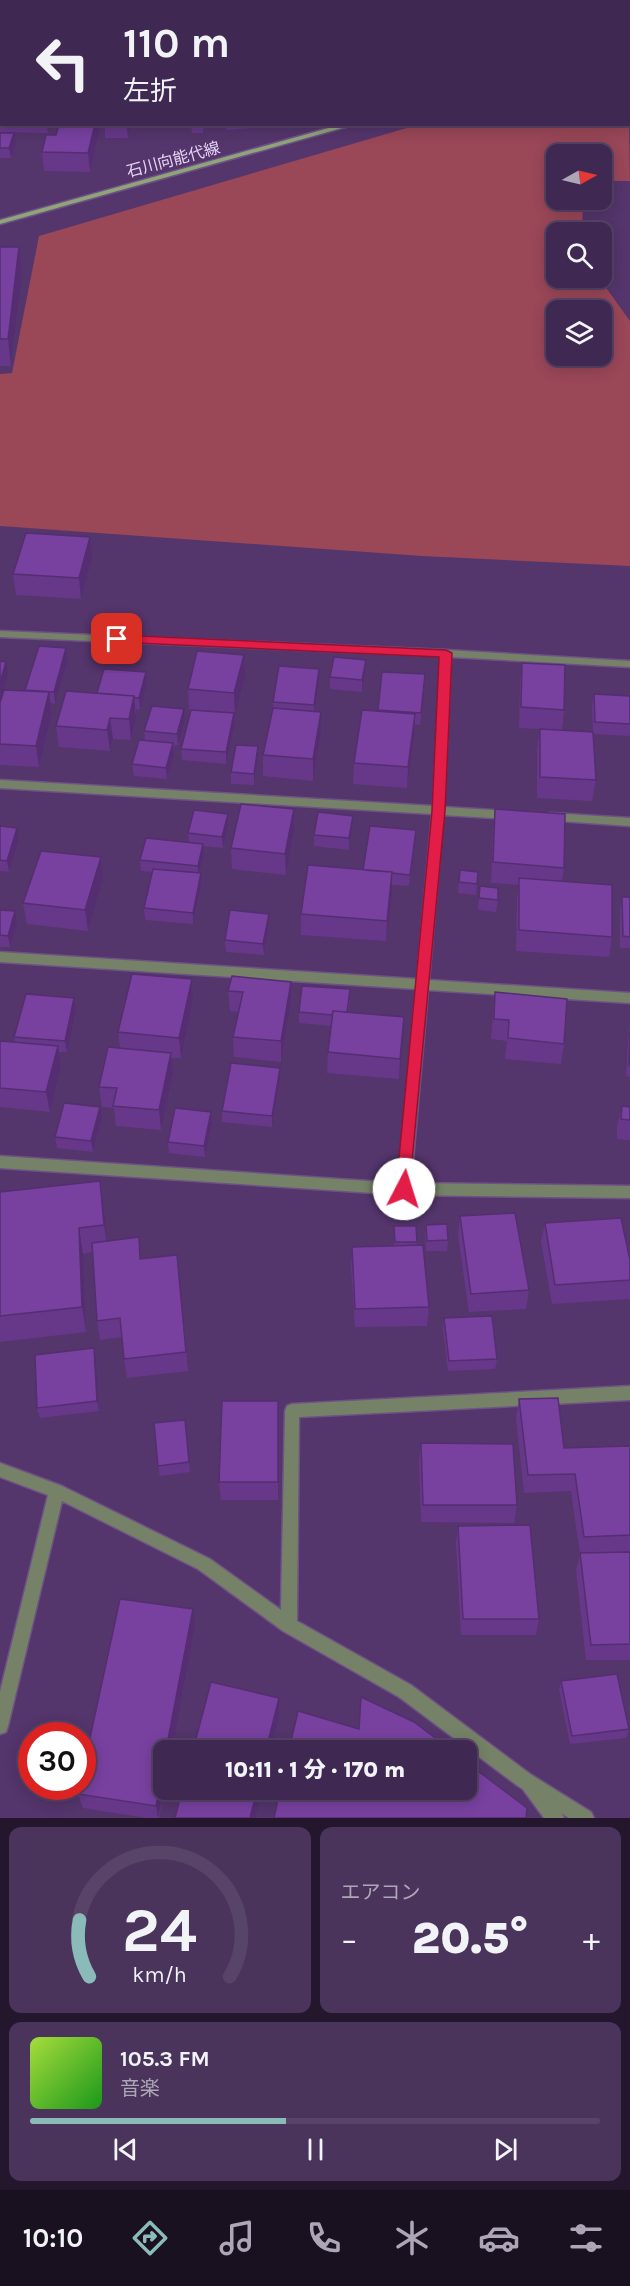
<!DOCTYPE html>
<html lang="ja">
<meta charset="utf-8">
<style>
:root{--surface:#3f2851;--page:#4a345b;--text:#f1f3f6;--muted:#ada6b7;--line:#584468;--accent:#8bbbb9}
body{margin:0;font-family:Karla,"Noto Sans JP",sans-serif;background:var(--page);color:var(--text);height:100vh;display:flex;flex-direction:column;font-size:22px;white-space:nowrap}
*{box-sizing:border-box;margin:0}
p{font-size:20px;color:var(--muted)}
.icon{flex:none;width:33px;height:33px;fill:none;stroke:currentColor;stroke-width:2;stroke-linecap:round;stroke-linejoin:round}
.map{position:relative;height:1818px;overflow:hidden}
.panel{display:flex;flex-direction:column;gap:9px;padding:9px;background:#23162d;flex:1}
.panel>*{flex:none}
.banner{position:absolute;left:0px;top:0px;width:630px;height:126px;box-shadow:0 3px 15px #0003,0 0 0 2px var(--line);background:#3f2851;color:var(--text);overflow:hidden}
.needle{width:39px;rotate:82deg}
.tools{position:absolute;left:546px;top:144px;display:grid;gap:12px}
.tools a{display:grid;place-items:center;width:66px;height:66px;border-radius:12px;background:var(--surface);box-shadow:0 3px 15px #0003,0 0 0 2px var(--line);font-size:30px}
.speed{position:absolute;left:18px;top:1722px;display:flex;gap:12px;font-size:30px;font-weight:700;text-align:center}
.speed>*{display:grid;place-content:center;width:78px;height:78px;border-radius:50%;background:var(--surface);box-shadow:0 3px 15px #0003,0 0 0 2px var(--line);line-height:1}
.speed .limit{border:9px solid #d22;background:#fff;color:#111}
.pin{position:absolute;display:grid;place-items:center;width:51px;height:51px;color:#fff;margin:-26px;border-radius:12px;box-shadow:0 3px 9px #0006}
.me{position:absolute;width:66px;margin:-33px;rotate:5deg;stroke-linejoin:round;filter:drop-shadow(0 0 4px #0008)}
.turn{display:flex;align-items:center;gap:21px;height:126px;padding:0 24px;font-size:27px}
.turn .icon{width:78px;height:78px;stroke-width:2.5}
.turn b{display:block;font-size:42px;line-height:51px}
.big{font-size:45px;font-weight:800;line-height:1.1}
.panel .widget{flex:1;display:flex;flex-direction:column;justify-content:center;gap:9px;min-width:0;padding:0 21px;border-radius:12px;background:var(--page)}
.panel .dial{align-items:center;gap:0}
.dial svg{height:156px;overflow:visible;fill:none;stroke:var(--line);stroke-width:7;stroke-linecap:round;text-anchor:middle}
.dial text{fill:var(--text);stroke:none}
.song{display:flex;align-items:center;gap:18px}
.cover{width:72px;height:72px;border-radius:9px;background:linear-gradient(135deg,hsl(80 70% 55%),hsl(120 70% 35%))}
.played{height:6px;border-radius:3px;background:linear-gradient(90deg,var(--accent) 45%,var(--line) 45%)}
.keys{display:flex;justify-content:space-around;direction:ltr}
.heat{display:flex;justify-content:space-between;align-items:center;font-size:33px;direction:ltr}
.panel .tiles{flex:1;display:grid;gap:9px;grid-template-columns:1fr 1fr}
.widget:last-child{grid-column:span 2}
.trip{position:absolute;left:153px;top:1740px;width:324px;height:60px;border-radius:12px;background:var(--surface);box-shadow:0 3px 15px #0003,0 0 0 2px var(--line);font-weight:800;line-height:60px;text-align:center}
.tabs{display:flex;height:96px;justify-content:space-around;align-items:center;background:#191020;color:var(--muted)}
.tabs .icon{width:42px;height:42px}
.tabs .current{color:var(--accent)}
.tabs b{font-size:27px;color:var(--text)}
.map>svg:first-child{display:block}
.green{fill:#9a4758;fill-rule:evenodd}
.lines{fill:none;stroke-linecap:round;stroke-linejoin:round}
.stream{fill:#3a0d55;fill-rule:evenodd}
.lane-casing{stroke:#6e5285;stroke-width:3}
.street-casing{stroke:#6e5285;stroke-width:3}
.secondary-casing{stroke:#6e5285;stroke-width:3}
.lane{fill:#758267;fill-rule:evenodd}
.street{fill:#758267;fill-rule:evenodd}
.secondary{fill:#8fa478;fill-rule:evenodd}
.wall{fill:#67388a}
.shaded-wall{fill:#542e70}
.building{fill:#7841a0;stroke:#542e70;stroke-width:1.5}
.route{fill:#e11d48;stroke:#92132f;stroke-width:1.5}
.labels{text-anchor:middle;stroke-width:6;stroke-linejoin:round;paint-order:stroke}
.far-street-label{font-size:16px;fill:#e5d4f5;stroke:#54356c}
</style>
<div class="map">
<svg width="630" height="1818" viewBox="0 0 630 1818">
<rect width="100%" height="100%" fill="#54356c"/>
<path class="green" d="M629 118 630 181H602V154H556V200H583L582 232H556V278H599L630 321V566L422 556 0 526V374L12 373 39 236 417 125 628 124ZM556 310H602V356H556Z"/>
<g class="lines">
<path class="stream" d="M628 78H630V84H628Z"/>
<defs>
<path id="lane" d="M531 1779C544 1785 558 1805 564 1818H544L522 1788 525 1782Z"/>
<path id="street" d="M22 0H28L21 2Z
M138 0H144V2H138Z
M289 0H295V2H289Z
M0 80H2V84H0Z
M0 631 446 650 630 661V667L451 657 444 807 509 811 515 815 509 819 443 815 429 980 630 993V1003L428 990 411 1183 630 1186V1198L404 1195 0 1168V1156L398 1183 416 989 0 962V952L417 979 432 814 0 788V780L433 806 441 656 0 637Z
M550 813 630 818V826L546 820 544 817 546 814Z
M630 1386V1400L299 1417 297 1621 411 1685 530 1774 591 1812 594 1818H569L518 1786 399 1697 283 1631 198 1569 62 1501 8 1726 6 1732 0 1734V1692L48 1495 0 1477V1463L62 1486 210 1559 281 1610 285 1411 287 1406 292 1404Z"/>
<path id="secondary" d="M517 0H523L524 2H517Z
M628 45H630V49H628Z
M343 124H356L0 224V220Z"/>
</defs>
<use href="#lane" class="lane-casing"/>
<use href="#street" class="street-casing"/>
<use href="#secondary" class="secondary-casing"/>
<use href="#lane" class="lane"/>
<use href="#street" class="street"/>
<use href="#secondary" class="secondary"/>
</g>
<path class="wall" d="M149 0H195V2H149Z
M235 0H279V2H235Z
M2 92V124H50L48 133 0 132V96Z
M101 124 90 172 44 171 42 152 56 135Z
M105 124H130L128 138H105Z
M191 124H204L203 133H192Z
M225 124H252V128L227 130Z
M0 133 16 144 11 158H0Z
M0 247H19L22 273 11 366H0Z
M92 558 81 599 16 595 13 574Z
M66 648 68 660 55 704 51 703 52 713 39 767 0 765V703L25 691Z
M244 655 245 676 234 714 235 724 226 764 182 760 181 749 191 710H189L188 689Z
M522 663 564 710 562 730 593 732 592 705 594 694 630 696V736L593 734 596 780 592 801 537 798V750L540 729 519 728 520 684Z
M319 669V681L315 711 321 712V733L313 781 263 776V755L273 708V702Z
M365 672 362 692 330 689V677Z
M147 684 140 710 136 709V717L131 740 113 739 110 751 59 747 56 726 97 693Z
M424 686 420 725 414 724 407 788 353 784 354 763 378 711Z
M184 709 185 721 178 745H174V755L167 779 134 776 132 764 145 741 144 731Z
M258 757 254 785 231 784V772Z
M294 809V830L286 875 232 869 231 848Z
M495 809 564 868 562 881 612 937 609 957 516 951 517 899 519 885 491 883 493 830Z
M353 816 352 827 349 850 314 846V835Z
M228 825 223 848 203 846 204 855 199 873 201 885 193 924 145 920 144 908 152 872 141 871 140 860 189 842 188 833Z
M0 826 19 839 9 872 0 871Z
M415 842 409 886 392 885 386 941 301 935V914L363 870Z
M101 857 103 878 88 931 27 924 23 903Z
M460 870 478 872 476 895 458 893Z
M480 886 498 900 496 912 478 910Z
M622 897H630V948H620V908Z
M0 910 17 923 10 947H0Z
M269 914V925L264 955 226 952 225 940Z
M192 979 193 1000 181 1058H171L173 1073 161 1130 116 1126 114 1108 102 1107 99 1087 120 1048 118 1032Z
M291 982V1002L281 1062 234 1057 233 1037 239 1012 230 1011 228 991Z
M495 992 564 1044 561 1064 505 1059 507 1041 491 1039Z
M74 998 76 1010 67 1052H59L61 1066 50 1112 0 1107V1041L15 1042 14 1037Z
M350 1000 348 1012 404 1017 399 1079 327 1073 328 1052 331 1026 299 1023V1012Z
M630 1029V1077L626 1076 628 1039Z
M280 1068V1079L272 1127 222 1122V1111Z
M622 1106 630 1120V1140L617 1139V1126Z
M211 1112 212 1123 205 1157 169 1153 168 1142Z
M102 1118 93 1152 57 1148 55 1137Z
M100 1181 104 1207 107 1241 142 1259 177 1255 188 1371 127 1378 124 1359 122 1337 100 1340 97 1321 92 1252 83 1254 86 1332 0 1342V1192Z
M460 1216 529 1290 526 1309 469 1312 458 1235Z
M545 1223 630 1260V1299L552 1304 541 1242Z
M426 1225 448 1240 447 1251H426L425 1235Z
M394 1226H416L417 1245 429 1307 427 1326 355 1327 351 1266 352 1247 394 1246Z
M444 1318 497 1359 495 1369 448 1371 443 1329Z
M94 1348 96 1358 99 1411 40 1418 37 1408Z
M519 1399 564 1448 630 1446V1660H586L576 1570 580 1554 571 1491 524 1493 516 1418Z
M278 1401V1500H221L219 1482Z
M185 1420 190 1472 160 1476 158 1466Z
M421 1443 517 1505 514 1523 421 1522 419 1460Z
M458 1526 539 1619 536 1635H461L456 1543Z
M195 1625 172 1750H164V1790L159 1818H147L83 1808 78 1794Z
M561 1681 629 1729 626 1738 570 1744 559 1689Z"/>
<path class="shaded-wall" d="M47 124H50L48 133Z
M95 124H101L90 172 88 153Z
M127 124H130L128 138 127 127Z
M14 133 16 144 11 158 9 148Z
M19 247 22 273 11 366 8 339Z
M90 537 92 558 81 599 79 578Z
M66 648 68 660 55 704 54 692Z
M244 655 245 676 235 714 234 693Z
M366 660 365 672 362 692V680Z
M6 662 8 673 0 700V682Z
M319 669V681L314 717V705Z
M146 672 147 684 140 710 139 698Z
M49 692 52 713 39 767 36 746Z
M134 696 136 717 131 740 129 719Z
M184 709 185 721 178 745 177 734Z
M321 712V733L313 781V759Z
M234 713 235 724 226 764V752Z
M415 714 414 735 407 788 408 767Z
M110 718 113 739 110 751 107 730Z
M173 743 174 755 167 779 166 768Z
M258 746V757L254 785V774Z
M294 809V830L286 875 285 854Z
M228 814V825L223 848 222 837Z
M353 816 352 827 349 850V838Z
M17 828 19 839 9 872 7 861Z
M416 830 415 842 409 886 410 875Z
M203 844 204 855 198 877V866Z
M101 857 103 878 88 931 85 910Z
M392 872V893L386 941 387 921Z
M201 873V885L193 924V913Z
M15 911 17 923 10 947 8 936Z
M269 914V925L264 955 263 944Z
M192 979 193 1000 181 1058 179 1038Z
M291 982V1002L281 1062V1041Z
M74 998 76 1010 67 1052 65 1041Z
M404 1017 403 1037 399 1079 400 1059Z
M58 1046 61 1066 50 1112 46 1092Z
M171 1053 173 1073 161 1130 159 1110Z
M280 1068V1079L272 1127V1116Z
M100 1107 102 1118 93 1152 91 1141Z
M211 1112 212 1123 205 1157 204 1146Z
M100 1181 104 1207 108 1251 104 1225Z
M79 1228 83 1254 86 1332 82 1307Z
M94 1348 96 1358 99 1411 97 1401Z
M278 1401 279 1420 278 1500Z
M193 1609 195 1625 172 1750H166Z
M279 1698V1714L271 1750H266Z
M164 1766V1790L158 1818 156 1806Z
M257 1790H261L255 1818H250Z"/>
<path class="building" d="M37 0H93L94 2H37Z
M110 0H121V1L110 2Z
M241 0H272V2H241Z
M2 92V113H0V96Z
M59 124H95L88 153 42 152 46 135H56Z
M105 124H127V127H105Z
M0 133H14L9 148H0Z
M0 247H19L8 339H0Z
M26 533 90 537 79 578 13 574Z
M39 646 66 648 54 692 25 690Z
M197 651 244 655 234 693 188 689Z
M334 657 366 660 362 680 330 677Z
M0 661 6 662 0 682Z
M522 663 565 665 564 710 521 707Z
M279 666 319 669 314 705 273 702Z
M104 669 146 672 139 698H135L134 696 97 693Z
M382 672 425 674 421 713 378 710Z
M4 690 49 692 36 746 0 744V703Z
M66 691 134 696 129 719 110 718 107 730 56 726Z
M594 694 630 696V724L595 722Z
M152 706 184 709 177 734 144 731Z
M273 708 321 712 313 759 263 755Z
M191 710 234 713 226 752 181 749Z
M362 710 415 714 408 767 354 763Z
M540 729 593 732 596 780 540 777Z
M139 740 173 743 166 768 132 764Z
M236 745 258 746 254 774 231 772Z
M241 804 294 809 285 854 231 848Z
M495 809 565 814 564 868 493 862Z
M194 810 228 814 222 837 188 833Z
M318 812 353 816 349 838 314 835Z
M0 826 17 828 7 861 0 860Z
M370 826 416 830 410 875 392 873V872L363 870Z
M146 838 203 844 198 866 140 860Z
M41 851 101 857 85 910 23 903Z
M308 865 392 872 387 921 301 914Z
M153 869 201 873 193 913 144 908Z
M460 870 478 872 477 884 459 882Z
M519 878 612 885V937L519 930Z
M480 886 498 888V900L479 898Z
M622 897H630V937L623 936Z
M0 910 15 911 8 936 0 935Z
M230 910 269 914 263 944 225 940Z
M132 974 192 979 179 1038 118 1032Z
M232 976 291 982 281 1041 233 1037 243 992 228 991Z
M302 986 350 989 347 1012 333 1011 332 1015 299 1012Z
M495 992 567 999 564 1044 508 1038 509 1020 494 1019Z
M26 994 74 998 65 1041 14 1037Z
M333 1011 404 1017 400 1059 328 1052Z
M630 1032V1065H629Z
M0 1041 58 1046 46 1092 0 1088Z
M108 1047 171 1053 159 1110 113 1106 117 1088 99 1087Z
M231 1063 280 1068 272 1116 222 1111Z
M64 1103 100 1107 91 1141 55 1137Z
M622 1106 630 1107V1120L621 1119Z
M175 1108 211 1112 204 1146 168 1142Z
M100 1181 104 1225 79 1228 82 1307 0 1316V1192Z
M515 1213 529 1290 471 1294 460 1216Z
M621 1218 630 1260V1280L555 1285 545 1223Z
M447 1224 448 1240 427 1241 426 1225Z
M394 1226H416L417 1242H395Z
M139 1237 140 1259 177 1255 186 1352 124 1359 120 1318 97 1321 92 1243Z
M423 1245 429 1307 355 1309 352 1247Z
M492 1316 497 1359 449 1361 444 1318Z
M94 1348 97 1401 37 1408 35 1355Z
M558 1398 564 1448 630 1446V1535L584 1537 575 1474 528 1475 519 1399Z
M222 1401H278V1482H219Z
M185 1420 189 1462 158 1466 154 1423Z
M421 1443 513 1444 517 1505H423Z
M530 1525 539 1619H463L458 1526Z
M630 1552V1644L591 1645 580 1553Z
M120 1599 193 1609 166 1750H164V1766L156 1806 78 1794 80 1786H82V1775Z
M617 1674 629 1729 572 1736 561 1681Z
M211 1682 279 1698 266 1750H193Z
M361 1697 414 1722 451 1750H289L298 1711 359 1729Z
M466 1762 527 1808 526 1818H274L280 1790H466Z
M182 1790H257L250 1818H175Z"/>
<path class="route" d="M117 635 446 650 452 653 445 811 409 1193H398L396 1189 432 811 439 657 113 642 111 639Z"/>
<g class="labels">
<g class="far-street-label">
<text transform="translate(173 159) rotate(-15)" y="6">石川向能代線</text>
</g>
</g>
</svg>
<div class="tools">
<a><svg class="needle" viewBox="-14 -14 28 28"><path d="M0-13l5 13h-10z" fill="#e53935"/><path d="M0 13l5-13h-10z" fill="#ada6b7"/></svg></a>
<a><svg class="icon" aria-label="search" viewBox="0 0 24 24"><circle cx="10" cy="10" r="6"/><path d="M15 15l6 6"/></svg></a>
<a><svg class="icon" aria-label="layers" viewBox="0 0 24 24"><path d="M12 4l9 5-9 5-9-5zM3 14l9 5 9-5"/></svg></a>
</div>
<div class="speed"><div class="limit">30</div></div>
<div class="pin" style="left:117px;top:639px;background:#d93025"><svg class="icon" aria-label="arrive" viewBox="0 0 24 24"><path d="M6 21V4h12l-3 4 3 4H6"/></svg></div>
<svg class="me" style="left:404px;top:1189px" viewBox="-20 -20 40 40"><circle r="19" fill="#fff"/><path d="M0-13L10 11 0 6-10 11z" fill="#e11d48"/></svg>
<div class="trip">10:11 · 1 分 · 170 m</div>
<div class="banner">
<div class="turn"><svg class="icon" aria-label="left" viewBox="0 0 24 24"><path d="M17 20v-9H6M10 6l-5 5 5 5"/></svg><div><b>110 m</b>左折</div></div>
</div>
</div>
<section class="panel">
<div class="tiles">
<div class="widget dial"><svg viewBox="0 0 100 80">
<path d="M14 69A42 42 0 1 1 86 69"/>
<path d="M14 69A42 42 0 0 1 9 40" stroke="#8bbbb9"/>
<text x="50" y="56" font-size="32" font-weight="700">24</text>
<text x="50" y="72" font-size="11">km/h</text>
</svg></div>
<div class="widget"><p>エアコン</p>
<div class="heat"><a>−</a><b class="big">20.5°</b><a>+</a></div>
</div>
<div class="widget">
<div class="song"><i class="cover"></i><div><b>105.3 FM</b><p>音楽</p></div></div>
<div class="played"></div>
<div class="keys"><svg class="icon" aria-label="previous" viewBox="0 0 24 24"><path d="M18 5L8 12l10 7zM5 5v14"/></svg><svg class="icon" aria-label="pause" viewBox="0 0 24 24"><path d="M8 5v14M16 5v14"/></svg><svg class="icon" aria-label="next" viewBox="0 0 24 24"><path d="M6 5l10 7-10 7zM19 5v14"/></svg></div>
</div>
</div>
</section>
<nav class="tabs">
<b>10:10</b>
<svg class="icon current" aria-label="directions" viewBox="0 0 24 24"><path d="M12 3l9 9-9 9-9-9zM9 14v-3h6M13 9l2 2-2 2"/></svg>
<svg class="icon" aria-label="music" viewBox="0 0 24 24"><path d="M9 18V5l10-2v13"/><circle cx="6" cy="18" r="3"/><circle cx="16" cy="16" r="3"/></svg>
<svg class="icon" aria-label="phone" viewBox="0 0 24 24"><path d="M5 4h4l2 5-3 2q2 4 5 5l2-3 5 2v4C11 20 4 13 5 4z"/></svg>
<svg class="icon" aria-label="climate" viewBox="0 0 24 24"><path d="M12 3v18M4 7l16 10M4 17L20 7"/></svg>
<svg class="icon" aria-label="car" viewBox="0 0 24 24"><path d="M5 17H2v-5l4-1 3-4h7l3 4 3 1v5h-3M9 17h6M6 11h13"/><circle cx="7" cy="17" r="2"/><circle cx="17" cy="17" r="2"/></svg>
<svg class="icon" aria-label="filters" viewBox="0 0 24 24"><path d="M4 7h16M4 17h16"/><circle cx="9" cy="7" r="2"/><circle cx="15" cy="17" r="2"/></svg>
</nav>
